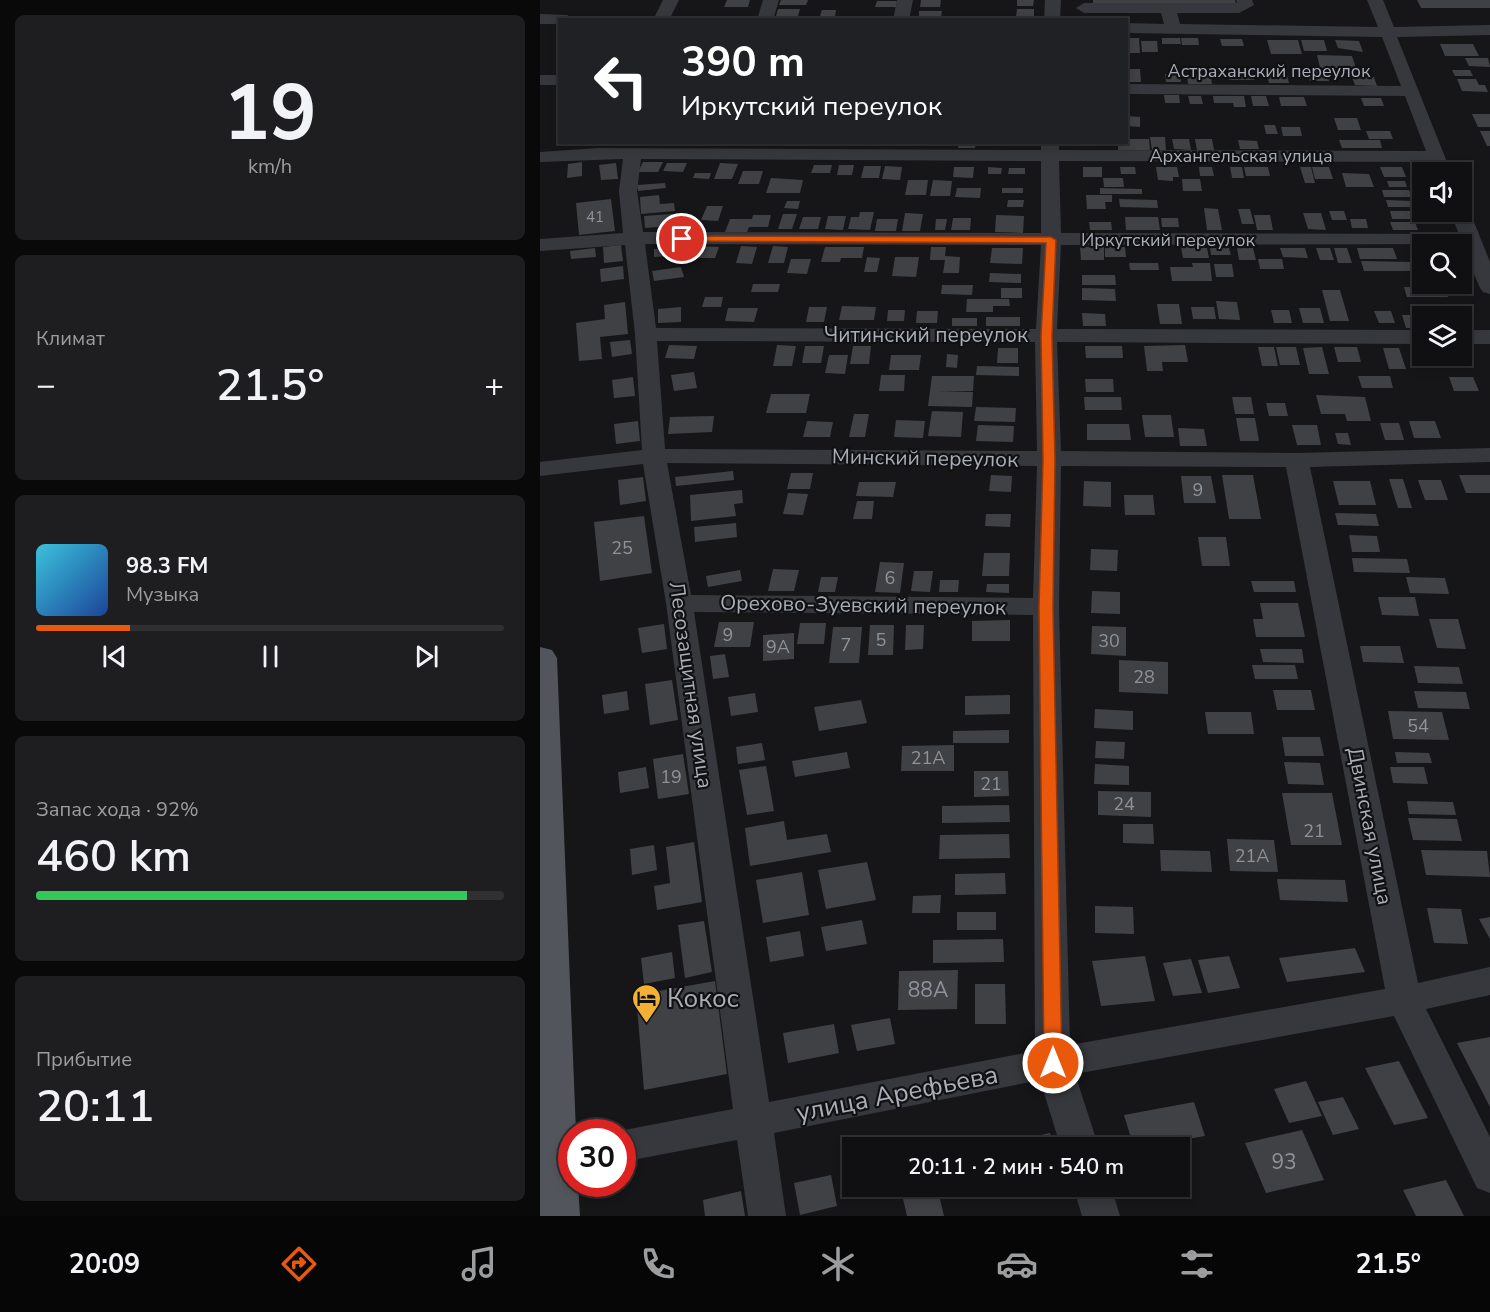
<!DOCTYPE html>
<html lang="ru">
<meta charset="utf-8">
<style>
:root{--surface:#101012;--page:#1e1e20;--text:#f1f3f6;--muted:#9c9d9f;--line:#303032;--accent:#ea580c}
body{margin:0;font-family:"Nunito Sans",sans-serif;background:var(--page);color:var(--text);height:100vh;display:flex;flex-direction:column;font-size:22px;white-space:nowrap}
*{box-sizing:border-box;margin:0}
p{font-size:20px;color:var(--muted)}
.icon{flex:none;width:33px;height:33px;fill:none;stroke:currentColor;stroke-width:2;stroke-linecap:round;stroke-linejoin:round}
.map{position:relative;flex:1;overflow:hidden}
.panel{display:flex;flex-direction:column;gap:15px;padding:15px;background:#09090a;width:540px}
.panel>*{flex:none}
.top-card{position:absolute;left:18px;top:18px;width:570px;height:126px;border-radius:0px;box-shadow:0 3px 9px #0003,0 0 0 2px var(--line);background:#202124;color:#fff;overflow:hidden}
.controls{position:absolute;left:872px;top:162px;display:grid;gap:12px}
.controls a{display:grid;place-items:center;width:60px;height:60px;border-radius:0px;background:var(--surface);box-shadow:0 3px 9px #0003,0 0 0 2px var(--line);font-size:30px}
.speed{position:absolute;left:18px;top:1119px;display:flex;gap:12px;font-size:30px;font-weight:700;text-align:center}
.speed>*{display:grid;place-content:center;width:78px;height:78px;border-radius:50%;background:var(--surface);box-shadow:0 3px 9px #0003,0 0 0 2px var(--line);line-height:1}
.speed .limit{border:9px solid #d22;background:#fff;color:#111}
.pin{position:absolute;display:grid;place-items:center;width:51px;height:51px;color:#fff;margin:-26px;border:3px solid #fff;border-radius:50%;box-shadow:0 2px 6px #0007}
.me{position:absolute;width:66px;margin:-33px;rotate:0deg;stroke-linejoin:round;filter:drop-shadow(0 0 4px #0008)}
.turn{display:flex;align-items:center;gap:21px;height:126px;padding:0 24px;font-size:27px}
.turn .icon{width:78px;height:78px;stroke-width:2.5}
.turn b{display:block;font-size:42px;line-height:51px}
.big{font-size:45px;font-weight:600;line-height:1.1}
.panel .card{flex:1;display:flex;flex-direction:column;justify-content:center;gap:9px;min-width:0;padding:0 21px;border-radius:9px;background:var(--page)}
.panel .dial{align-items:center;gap:0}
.dial b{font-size:78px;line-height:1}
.song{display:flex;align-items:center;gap:18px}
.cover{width:72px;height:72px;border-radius:9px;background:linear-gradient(135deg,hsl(190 70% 55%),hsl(220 70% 35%))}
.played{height:6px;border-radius:3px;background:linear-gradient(90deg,var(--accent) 20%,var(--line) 20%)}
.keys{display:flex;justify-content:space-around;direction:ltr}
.heat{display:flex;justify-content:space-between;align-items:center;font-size:33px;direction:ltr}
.charge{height:9px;border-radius:4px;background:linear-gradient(90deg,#34c759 92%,var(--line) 0)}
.trip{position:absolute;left:302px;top:1137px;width:348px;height:60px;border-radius:0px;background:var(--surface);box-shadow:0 3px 9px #0003,0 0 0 2px var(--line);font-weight:600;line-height:60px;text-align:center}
.tabs{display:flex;height:96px;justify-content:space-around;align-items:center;background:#060607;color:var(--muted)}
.tabs .icon{width:42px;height:42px}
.tabs .on{color:var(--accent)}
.tabs b{font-size:27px;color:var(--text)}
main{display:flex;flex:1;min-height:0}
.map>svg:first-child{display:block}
.building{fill:#404145}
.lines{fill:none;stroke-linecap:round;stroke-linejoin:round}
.minor{fill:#37383d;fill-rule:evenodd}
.major{fill:#53555c;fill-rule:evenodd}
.route{fill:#ea580c;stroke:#983908;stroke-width:1.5}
.labels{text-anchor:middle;stroke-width:4.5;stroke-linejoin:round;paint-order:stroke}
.far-number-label{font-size:15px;fill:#8e929b}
.far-street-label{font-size:18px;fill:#a8adb8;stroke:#111113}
.number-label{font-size:18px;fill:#8e929b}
.street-label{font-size:21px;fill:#a8adb8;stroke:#111113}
.near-number-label{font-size:21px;fill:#8e929b}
.near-poi-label{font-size:26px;fill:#a8adb8;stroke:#111113;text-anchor:start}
.near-street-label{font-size:26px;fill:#a8adb8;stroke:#111113}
</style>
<main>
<section class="panel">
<div class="card dial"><b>19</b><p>km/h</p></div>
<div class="card"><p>Климат</p>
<div class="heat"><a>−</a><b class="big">21.5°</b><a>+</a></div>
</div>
<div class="card">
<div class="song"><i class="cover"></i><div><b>98.3 FM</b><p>Музыка</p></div></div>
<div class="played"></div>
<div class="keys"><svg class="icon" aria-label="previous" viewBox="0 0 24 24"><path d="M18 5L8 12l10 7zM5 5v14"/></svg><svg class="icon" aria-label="pause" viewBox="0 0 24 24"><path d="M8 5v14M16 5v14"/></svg><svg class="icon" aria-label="next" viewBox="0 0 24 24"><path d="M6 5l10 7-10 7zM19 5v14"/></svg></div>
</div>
<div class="card"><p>Запас хода · 92%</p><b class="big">460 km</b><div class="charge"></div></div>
<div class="card"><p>Прибытие</p><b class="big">20:11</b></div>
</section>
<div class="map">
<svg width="950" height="1216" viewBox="0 0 950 1216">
<rect width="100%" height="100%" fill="#161618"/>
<path class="building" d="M187 0H210L208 7H184Z
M241 0H268L266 5H239Z
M381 0H401L400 7H380Z
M477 0H494L493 6H477Z
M553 0H695L696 4 553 3Z
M877 0H950V8H881Z
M337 1H357L356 7H335Z
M238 9H260L258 16H236Z
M477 9H494V17H476Z
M282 10H296L295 16H280Z
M379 11H402L401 17H379Z
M589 38H599L600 53H588L589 60H586V43H590Z
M622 38H640L641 44H622Z
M641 38H658L659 45H642Z
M680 39H702L704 46H682Z
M727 40H758L762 54H731Z
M761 40H784L787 51H764Z
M795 40 819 41 823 52 798 48Z
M601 41H617L618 52H602Z
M900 44H933L939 56H905Z
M777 55 812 56 816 68H780Z
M925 58H948L950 67 929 66Z
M586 69H600L601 82H586Z
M766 69 785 70 789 81H770Z
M912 70H930L933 76H915Z
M625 74H640L641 82H626Z
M688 74H713L714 80H689Z
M647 75H671L672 84H648Z
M727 75H747L749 83H729Z
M812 77H834L837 86 815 85Z
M917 79H936L939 85H945L948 92 922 91Z
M624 95H639L640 103H625Z
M648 96H661L663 104H650Z
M673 96H704L706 107H694L693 103H674Z
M711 96H726L729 106H713Z
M739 97H764L767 106H741Z
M821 98H841L844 106H824Z
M932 114H950V127H938Z
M586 116 600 117V127L586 126Z
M794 118H817L821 130H798Z
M724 125H735L738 134H726Z
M741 127H760L762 136H743Z
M826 131H850L853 139H829Z
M940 131H950V146H947Z
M610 137H625L626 150H612Z
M586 139H609L610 150H578V142H586Z
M632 139H649L651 150 634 149Z
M655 139H672L674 150H657Z
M698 140 717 141 719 149H700Z
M799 140H840L842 148H802Z
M419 142H436L435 148H418Z
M42 162V176L27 178 28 164Z
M103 162H123L118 172H98Z
M76 163 78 179 61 180 59 165Z
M127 163H147L143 172 123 171Z
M180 163 198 164 192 179H174Z
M274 165H292L290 173H271Z
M299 165H314L312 175H297Z
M324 166H341L339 178H321Z
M345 166 362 167 360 180 342 179Z
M414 167H434L433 178 413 177Z
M448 167 462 168 461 174H448Z
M543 167H562V177H543Z
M580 167H595L596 174H581Z
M616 167H637L639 177H633V181L618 180Z
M659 167H672L674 176H660Z
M690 167H702L704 178H692Z
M704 167H728L730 176H706Z
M760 167H771L775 183H765Z
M772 167H789L793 179H775Z
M840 167H862L866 177H844Z
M469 168H485V174H468Z
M203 171H223L219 184H198Z
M155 173H171L169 179 153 178Z
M802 173 829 174 834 187H806Z
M231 178 263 180 260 193H226Z
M563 178H583L584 187H564Z
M642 179H660L662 191H643Z
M368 180H388L386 195H365Z
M393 180 412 181 410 196H390Z
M847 181H865L867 187H849Z
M125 183 126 188 98 191 97 185Z
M417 188H441L440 198 415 197Z
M462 188H483V193H462Z
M560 188 602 189V194H560Z
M842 190H869L872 197H844Z
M119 195 120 204 134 203 135 211 101 214 100 197Z
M546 195H572V202H565L566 209H547Z
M71 199 75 231 39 235 36 203Z
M579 199 617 200 618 208 580 207Z
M468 200H484L483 207H467Z
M846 200 872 201 875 207H848Z
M247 201H260L258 209 244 208Z
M167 206H183L178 221 161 220Z
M664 208 678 209 682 230H667Z
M698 209H710L714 224H702Z
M789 211H804L807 220H792Z
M850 211H876L879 219H852Z
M320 212H334L330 230 308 229 311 217H319Z
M365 213 383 214 380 231H362Z
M763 213H781L786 230 768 229Z
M132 214 133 226 105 228 104 216Z
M243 214H257L252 229H238Z
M213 215H231L228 227H209L207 232H185L190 219H212Z
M456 215 484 216 483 233 455 232Z
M714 215H730L733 230H717Z
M288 216H306L303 230 285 229Z
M263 217H281L278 229H259Z
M585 217H618L620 230H586Z
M413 218H431L430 230H411Z
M621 218H638L639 227H622Z
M337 219H358L356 231H335Z
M396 219H407L405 230H395Z
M810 219H826L828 228H812Z
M549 222H571L572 230H550Z
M850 222H875L878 230H853Z
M81 245 83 261 64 263 63 247Z
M160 246 179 247 175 258H156Z
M201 246 217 247 212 264 196 263Z
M233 246 248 247 244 263H228Z
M142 247V255L114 257V249Z
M285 247H324L322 258H301L300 262H281Z
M391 247H406L405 256 420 257 419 273H403L405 260H390Z
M540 247H564V260H541Z
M565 247H585L586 257H565Z
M641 247 667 248 669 258H643Z
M55 248 56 257 31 259 30 251Z
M452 248H483L482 264 450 263Z
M670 248H689L691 255H671Z
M697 248H713L716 260H699Z
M740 248H765L768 258 743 257Z
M776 248H790L794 260H780Z
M794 248H807L812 263H798Z
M817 248H853L857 259H820Z
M327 257 340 258 337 272H324Z
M355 257H379L376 277 352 276Z
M251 259H271L267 274 247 273Z
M718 259H742L744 269H720Z
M821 261 872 262 876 271H824Z
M589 263H618L619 270H590Z
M652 263H670L672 281H632L630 267H653Z
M674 264H692L694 277H676Z
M83 266 84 279 61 282 60 269Z
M141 267 144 277 114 281 112 271Z
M450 273 481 274V283L449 282Z
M542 275H575L576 285H542Z
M213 284H240L238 292H211Z
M402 285H433L432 295 401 294Z
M864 287 904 288 908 297H867Z
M461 288H482V298H461Z
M542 288 575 289 576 301 542 300Z
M782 290H800L809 321H790Z
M165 297H183L181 307H162Z
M427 299H469L470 306H453V312H426Z
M676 301 697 302 700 320 679 319Z
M85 302 88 334 60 337 62 359 39 361 36 323 65 319 64 305Z
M617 304H639L642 324H620Z
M302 306 336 307 334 320H299Z
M141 307V322L118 323V309Z
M269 307H287L284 322H266Z
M651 307H674L676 319H653Z
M880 307H900L904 316H884Z
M188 308H218L214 322 185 321Z
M759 308H780L784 323H763Z
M348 310H365L364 321H347Z
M731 310H749L752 323H734Z
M377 311H398L397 323H376Z
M834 311H851L855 323H839Z
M542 313 565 314 566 326H543Z
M862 315H872L877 328H866Z
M446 317H480V326H446Z
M412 318H437V326H412Z
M90 340 92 354 72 357 70 342Z
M129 345 157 346 154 359 125 358Z
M237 345 256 346 252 366H233Z
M645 345 648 362H622L623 371H607L604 346Z
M265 346H284L281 363H262Z
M313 346H331L329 364H310Z
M545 346H582L583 358H546Z
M718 347H734L738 366H722Z
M736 347H756L760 365H740Z
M782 347 789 374H769L763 348Z
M794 347H817L821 362H798Z
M458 348H478V363H457Z
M843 348H859L866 369H849Z
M921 348H926L932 363H901L898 356H921Z
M407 354 418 355 417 368 406 367Z
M289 355H308L305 374 285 373Z
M351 355H381L379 370H349Z
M437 366 479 367V376L436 375Z
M154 372 157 388 134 391 131 375Z
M341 375H365L364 391H339Z
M392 376H434L433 391H397L433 392 432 407 388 406Z
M818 376H850L853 388H822Z
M93 377 95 396 74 398 72 380Z
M909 377H933L939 391H914Z
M545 379H573L574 392H546Z
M231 394H270L266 413H226Z
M776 395 825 397 831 421H807L805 414H781Z
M544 397H581L582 410H545Z
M692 397H711L714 414H695Z
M726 403H745L748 416H729Z
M436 407 476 408 475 422 434 421Z
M392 411 423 412 421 437 388 436Z
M314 414H329L325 437H309Z
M602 415H631L634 437H605Z
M174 416 172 432 128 434 130 417Z
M696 418H715L719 441H700Z
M356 420 385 421 383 438 354 437Z
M98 421 100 441 76 444 74 424Z
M267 421 293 422 290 437H263Z
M869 421H895L901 438H874Z
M840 423H859L864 440H845Z
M547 424H589L591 440H547Z
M438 425 474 426 473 442 436 441Z
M752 425H777L781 445H757Z
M638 428 664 429 667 446H640Z
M795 433H808L811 445 798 444Z
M193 471 194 480 136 486 135 477Z
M251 473H273L270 489H247Z
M451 475 472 476 471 492 449 491Z
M682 475H713L721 519H689Z
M919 475H950V493H926Z
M641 476H671L676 503H644Z
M103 477 106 501 80 505 78 480Z
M849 479H863L872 508H858Z
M878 480H901L908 500H885Z
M544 481 571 482V507L543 506Z
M793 481H830L836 505H799Z
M319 482H356L353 497 316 496Z
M202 490 203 503 194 504 196 516 151 521 150 495Z
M248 493 268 494 263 515 243 514Z
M584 495H613L615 515H585Z
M317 501H334L332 519H313Z
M795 513 836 514 839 526 798 525Z
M446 514H471L470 527 445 526Z
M104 516 112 573 60 581 54 522Z
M196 523 197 537 155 542 154 527Z
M809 535 837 536 840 552H812Z
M658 537H686L690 566H662Z
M551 549 578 550 577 571 550 570Z
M444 553H470L469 576H442Z
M812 558 867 559 870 573 814 572Z
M340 562 364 563 360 593 335 592Z
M233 569 259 570 254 591H228Z
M200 570 202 581 168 587 166 576Z
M374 571H393L390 592 371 591Z
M281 577H298L295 592H278Z
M866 577 905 578 909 594 870 593Z
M400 580H419L418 592H399Z
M711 581H754L756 592H714Z
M447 584H469V593L446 592Z
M552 591 580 592V614L551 613Z
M838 597H875L879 616 842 615Z
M720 603H758L765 637H716L713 619H723Z
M889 619H918L926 649 897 648Z
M470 620V641H432V621Z
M214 622 210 647H174L179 622Z
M260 623H286L284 644H257Z
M124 624 127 649 102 653 98 628Z
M330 625H354L353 655H328Z
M366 625H384L383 649 365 650Z
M552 626 586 627V656L551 654Z
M293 627H322L319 663H289Z
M254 633V659L223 661V635Z
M820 646H860L864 663 823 662Z
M720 649H762L764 663 723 662Z
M185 654 189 677 173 679 170 656Z
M579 660 628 662V694L579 692Z
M712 665H755L758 679H715Z
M874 666 919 667 923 684 878 683Z
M132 680 138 720 110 725 105 684Z
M733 690H771L775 710H737Z
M87 691 89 710 64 714 62 695Z
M874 691 926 692 930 709 878 708Z
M215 693 218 712 191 716 188 697Z
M470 695V714L425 715V696Z
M321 700 327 723 279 731 274 707Z
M555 709 593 711V730L554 728Z
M848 711 902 712 909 740 853 739Z
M665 712H711L714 734H668Z
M469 730V743H413V731Z
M742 737H780L784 756H745Z
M556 741 585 742 584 759 555 758Z
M222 743 225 760 198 764 196 747Z
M414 745V771H361L362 746Z
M307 752 310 768 255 777 252 761Z
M855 752 889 753 892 763H857Z
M143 754 149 794 118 799 113 759Z
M744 762 780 763 784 785 748 784Z
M555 764 589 766V785L554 784Z
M226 766 234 811 207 815 199 770Z
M106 767 109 788 80 793 78 772Z
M850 767H884L888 784 853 783Z
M434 771H468L469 796 434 797Z
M558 791 611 792V817L558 815Z
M742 793H792L802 845H751Z
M867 801 913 802 916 815 869 814Z
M469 805 470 822 402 823V806Z
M868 818 917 819 922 841 873 840Z
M244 821 247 840 287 834 291 852 210 866 205 828Z
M583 824H613L614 844 583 843Z
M469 834 470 858 399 859 400 835Z
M687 839 734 840 738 872 690 871Z
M154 842 162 902 117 910 114 886 130 883 126 847Z
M114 845 117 870 92 875 90 849Z
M620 850 670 851 672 872 621 871Z
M881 850 947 851 950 877 886 875Z
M327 862 336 900 286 909 278 870Z
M262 872 269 915 223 923 216 880Z
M465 873 466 894 415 895V874Z
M737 879 805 880 808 902 740 900Z
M401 895 400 913H372L373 896Z
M555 906 593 907 594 934 555 933Z
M887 908 921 909 928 944 894 943Z
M417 912H456V930H417Z
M950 917V939L939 919Z
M322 920 327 944 286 951 281 927Z
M164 921 172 972 145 978 138 925Z
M260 931 264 956 230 962 226 937Z
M463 939 464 962 393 963V940Z
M815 948 825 972 747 982 739 958Z
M132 952 135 978 104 984 101 958Z
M605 956 615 1001 561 1006 552 961Z
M689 956 700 988 668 993 658 960Z
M651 959 662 993 633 996 623 963Z
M418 970 417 1009 358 1010 359 971Z
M175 981 187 1074 104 1090 96 995Z
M435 984H465L466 1024H435Z
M350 1018 355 1044 317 1051 311 1025Z
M294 1024 299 1053 248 1063 243 1033Z
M950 1037V1107L917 1043Z
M859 1061 888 1118 854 1125 825 1068Z
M766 1081 782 1116 749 1123 734 1089Z
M803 1097 819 1129 793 1135 778 1102Z
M654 1102 665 1136 594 1148 584 1115Z
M762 1130 784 1180 726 1193 705 1143Z
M510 1133 515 1148H465L464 1143Z
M291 1175 297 1206 260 1215 254 1183Z
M906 1180 924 1216H876L863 1190Z
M360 1186H397L404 1216H367Z
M201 1191 205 1216H165L163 1200Z"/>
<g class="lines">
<path class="minor" d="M123 0H139L129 20H113Z
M223 0H239L233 20H217Z
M357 0H373L369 20H353Z
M505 0H521L520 20H504Z
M696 0H712L714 5 699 13H637L640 24 838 27 827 0H843L854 27 950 25V35L857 37 911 172H895L890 162 519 161 521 233 919 234 910 212H921V206L930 212 950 262V294L943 292 940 288 921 244 521 245 517 329 882 330V344L517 342 521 451 757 453 950 448V462L770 467 878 983 950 967V995L886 1009 950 1137V1193L937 1188 854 1016 535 1074 559 1148H521L500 1080 234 1133 246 1216H208L197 1140 82 1162V1132H74L193 1109 126 603 103 464 0 476V462L102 450 95 334 85 245 0 251V239L83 233 79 191 83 159 0 162V152L58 148 501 150V142H519V150L886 151 865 96 586 94V84L861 86 842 37 586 33V23L624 24 621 13H544L536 8 544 3H697ZM101 159 501 161V233L103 232 97 191ZM105 244 501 245 496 329 116 328ZM117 341 495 342 497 451 125 449ZM127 463 497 466 493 598 151 595ZM521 466 746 467 845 989 530 1045 519 607ZM154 612 493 615 495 1051 229 1102Z
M0 14 27 15 34 20H20V24H0Z
M0 75H20V85H0Z
M921 330H950V344H921Z
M533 1186H571L580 1216H542Z"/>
<path class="major" d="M0 647 12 650 17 658 36 1132H32V1184H38L40 1216H0Z"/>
</g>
<path class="route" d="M142 236 511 237 516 240 512 336 515 460 513 607 522 1063 520 1068 513 1070 507 1068 504 1063 499 607 503 460 501 336 506 243 138 241 137 239Z"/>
<defs>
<symbol id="hotel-pin" viewBox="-11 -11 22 30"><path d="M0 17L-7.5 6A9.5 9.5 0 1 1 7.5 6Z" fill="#f2b134" stroke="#111113"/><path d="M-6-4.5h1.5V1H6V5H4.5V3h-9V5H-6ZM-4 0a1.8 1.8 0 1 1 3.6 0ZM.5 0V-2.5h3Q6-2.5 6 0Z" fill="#111"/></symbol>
</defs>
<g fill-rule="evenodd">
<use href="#hotel-pin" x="90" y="982" width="33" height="45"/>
</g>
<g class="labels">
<g class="far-number-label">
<text x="55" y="222">41</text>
</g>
<g class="far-street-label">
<text x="729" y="77">Астраханский переулок</text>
<text x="701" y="162">Архангельская улица</text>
<text x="628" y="246">Иркутский переулок</text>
</g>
<g class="number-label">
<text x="658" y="496">9</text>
<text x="82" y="554">25</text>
<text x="350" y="584">6</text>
<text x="188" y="641">9</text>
<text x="341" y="646">5</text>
<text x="569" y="647">30</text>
<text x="306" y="651">7</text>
<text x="238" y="653">9А</text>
<text x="604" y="683">28</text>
<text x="878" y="732">54</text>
<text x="388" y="764">21А</text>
<text x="131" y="783">19</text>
<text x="451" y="790">21</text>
<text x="584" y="810">24</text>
<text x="774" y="837">21</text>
<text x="712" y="862">21А</text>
</g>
<g class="street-label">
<text x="386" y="342">Читинский переулок</text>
<text transform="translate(385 458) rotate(1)" y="7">Минский переулок</text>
<text transform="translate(323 605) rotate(1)" y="7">Орехово-Зуевский переулок</text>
<text transform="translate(151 685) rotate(82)" y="7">Лесозащитная улица</text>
<text transform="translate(830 826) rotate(79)" y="7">Двинская улица</text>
</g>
<g class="near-number-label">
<text x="388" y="997">88А</text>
<text x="744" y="1169">93</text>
</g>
<g class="near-poi-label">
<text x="127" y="1007">Кокос</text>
</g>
<g class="near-street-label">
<text transform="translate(357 1093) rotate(-11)" y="9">улица Арефьева</text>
</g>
</g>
</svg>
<div class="controls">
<a><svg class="icon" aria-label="sound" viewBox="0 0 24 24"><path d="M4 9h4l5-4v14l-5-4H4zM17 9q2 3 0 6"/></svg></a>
<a><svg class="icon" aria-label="search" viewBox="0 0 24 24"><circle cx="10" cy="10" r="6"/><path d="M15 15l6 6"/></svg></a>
<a><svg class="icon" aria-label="layers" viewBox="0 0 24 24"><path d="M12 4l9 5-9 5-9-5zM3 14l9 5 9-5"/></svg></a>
</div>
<div class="speed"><div class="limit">30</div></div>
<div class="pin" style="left:142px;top:239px;background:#d93025"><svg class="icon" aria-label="arrive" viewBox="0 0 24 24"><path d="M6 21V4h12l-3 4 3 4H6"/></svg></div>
<svg class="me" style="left:513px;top:1063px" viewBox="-20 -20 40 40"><circle r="17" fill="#ea580c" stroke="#fff" stroke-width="3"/><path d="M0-11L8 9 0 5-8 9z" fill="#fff"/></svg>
<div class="trip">20:11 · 2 мин · 540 m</div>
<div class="top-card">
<div class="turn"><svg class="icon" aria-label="left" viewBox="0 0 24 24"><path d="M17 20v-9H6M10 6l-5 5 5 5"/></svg><div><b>390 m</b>Иркутский переулок</div></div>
</div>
</div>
</main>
<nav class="tabs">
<b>20:09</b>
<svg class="icon on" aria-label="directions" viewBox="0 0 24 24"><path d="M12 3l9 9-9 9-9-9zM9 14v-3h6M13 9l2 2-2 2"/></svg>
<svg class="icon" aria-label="music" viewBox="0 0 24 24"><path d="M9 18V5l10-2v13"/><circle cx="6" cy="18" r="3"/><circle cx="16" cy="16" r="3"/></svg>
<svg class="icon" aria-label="phone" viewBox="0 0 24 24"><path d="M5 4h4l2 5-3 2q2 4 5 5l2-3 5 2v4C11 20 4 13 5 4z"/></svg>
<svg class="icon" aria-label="climate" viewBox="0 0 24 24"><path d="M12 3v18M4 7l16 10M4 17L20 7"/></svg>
<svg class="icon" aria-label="car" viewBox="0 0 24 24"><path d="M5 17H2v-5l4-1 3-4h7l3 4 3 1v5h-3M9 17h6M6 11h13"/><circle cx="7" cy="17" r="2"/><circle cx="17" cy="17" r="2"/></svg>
<svg class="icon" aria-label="filters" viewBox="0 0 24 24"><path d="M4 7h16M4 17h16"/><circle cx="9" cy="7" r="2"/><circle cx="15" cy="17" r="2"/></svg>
<b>21.5°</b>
</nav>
